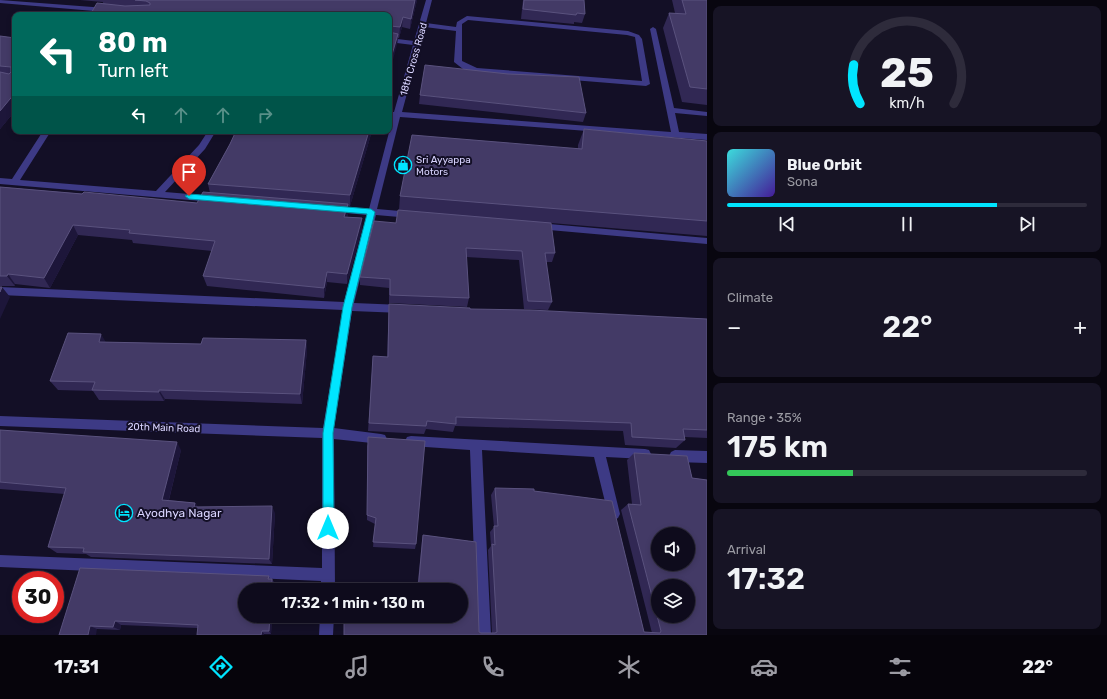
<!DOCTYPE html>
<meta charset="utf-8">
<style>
:root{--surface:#0e0b1c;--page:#171425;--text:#f1f3f6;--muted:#9b9ba3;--line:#2e2b3b;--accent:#00e5ff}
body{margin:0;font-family:Rubik,sans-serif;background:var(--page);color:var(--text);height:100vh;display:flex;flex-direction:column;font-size:15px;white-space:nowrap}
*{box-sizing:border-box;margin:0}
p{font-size:13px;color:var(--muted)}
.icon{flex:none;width:22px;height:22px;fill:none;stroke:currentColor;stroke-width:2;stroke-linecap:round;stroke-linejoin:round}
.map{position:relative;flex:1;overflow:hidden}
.side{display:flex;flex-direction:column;gap:6px;padding:6px;background:#08060f;width:400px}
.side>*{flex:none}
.guide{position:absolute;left:12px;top:12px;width:380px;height:122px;border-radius:8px;box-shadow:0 2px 6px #0003,0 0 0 1px var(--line);background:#00695c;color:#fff;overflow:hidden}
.fabs{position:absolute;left:651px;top:527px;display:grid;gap:8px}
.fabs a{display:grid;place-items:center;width:44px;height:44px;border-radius:50%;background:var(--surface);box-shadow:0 2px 6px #0003,0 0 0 1px var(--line);font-size:20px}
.speed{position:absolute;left:12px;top:571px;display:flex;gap:8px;font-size:20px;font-weight:700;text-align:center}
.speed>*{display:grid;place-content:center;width:52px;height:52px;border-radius:50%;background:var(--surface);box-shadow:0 2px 6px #0003,0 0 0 1px var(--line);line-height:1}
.speed .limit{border:6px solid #d22;background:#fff;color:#111}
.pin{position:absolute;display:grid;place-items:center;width:34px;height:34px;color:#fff;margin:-41px -17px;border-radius:50% 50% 50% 0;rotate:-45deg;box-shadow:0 0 4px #0007}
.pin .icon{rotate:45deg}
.me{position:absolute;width:44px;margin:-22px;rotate:0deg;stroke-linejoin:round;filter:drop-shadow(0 0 3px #0008)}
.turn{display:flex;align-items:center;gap:14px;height:84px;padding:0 20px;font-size:18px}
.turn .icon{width:52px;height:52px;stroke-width:2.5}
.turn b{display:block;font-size:28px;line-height:34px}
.lanes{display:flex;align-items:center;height:38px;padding:0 20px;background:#0003;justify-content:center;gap:20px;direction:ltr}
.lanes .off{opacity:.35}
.big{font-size:30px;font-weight:600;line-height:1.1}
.side .tile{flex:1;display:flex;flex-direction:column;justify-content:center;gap:6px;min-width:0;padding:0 14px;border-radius:8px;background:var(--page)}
.side .dial{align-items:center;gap:0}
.dial svg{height:104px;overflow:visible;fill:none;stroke:var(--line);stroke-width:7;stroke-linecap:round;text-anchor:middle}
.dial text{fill:var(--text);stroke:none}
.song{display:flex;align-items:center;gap:12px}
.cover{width:48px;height:48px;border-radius:6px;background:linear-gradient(135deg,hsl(180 70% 55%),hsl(260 70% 35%))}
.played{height:4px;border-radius:2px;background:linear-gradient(90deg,var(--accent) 75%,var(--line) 75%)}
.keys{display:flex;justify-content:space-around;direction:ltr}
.heat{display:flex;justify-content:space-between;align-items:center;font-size:22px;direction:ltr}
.charge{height:6px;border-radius:3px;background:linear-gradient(90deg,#34c759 35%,var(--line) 0)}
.trip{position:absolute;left:238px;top:583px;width:230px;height:40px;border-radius:20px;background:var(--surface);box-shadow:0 2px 6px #0003,0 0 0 1px var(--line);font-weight:600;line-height:40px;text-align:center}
.tab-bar{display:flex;height:64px;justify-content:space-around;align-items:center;background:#06040b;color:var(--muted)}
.tab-bar .icon{width:28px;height:28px}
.tab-bar .on{color:var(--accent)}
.tab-bar b{font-size:18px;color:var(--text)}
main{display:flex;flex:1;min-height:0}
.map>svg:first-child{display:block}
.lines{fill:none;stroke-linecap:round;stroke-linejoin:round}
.minor{fill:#3d3a85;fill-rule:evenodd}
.wall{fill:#312854;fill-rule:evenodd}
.shaded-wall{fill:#1d163a}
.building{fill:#433a66;stroke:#5a527e;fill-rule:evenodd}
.route{fill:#00e5ff;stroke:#0095a6}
.labels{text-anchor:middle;stroke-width:4;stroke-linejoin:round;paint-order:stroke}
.street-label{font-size:10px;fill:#d9d4ff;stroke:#130f26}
.poi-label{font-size:10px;fill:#d9d4ff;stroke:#130f26;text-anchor:start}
.near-poi-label{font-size:12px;fill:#d9d4ff;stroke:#130f26;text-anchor:start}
</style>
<main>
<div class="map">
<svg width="707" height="635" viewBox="0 0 707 635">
<rect width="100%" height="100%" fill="#130f26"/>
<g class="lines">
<path class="minor" d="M0 0 106 8 109 10 106 12 0 3Z
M426 0H432L426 23 456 27 457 22 467 16 628 31 639 35 642 39 650 84 646 86 473 72 463 69 454 62 456 31 425 27 402 112 671 132 650 29 653 27 656 29 674 108 707 112V116L675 113 679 132 707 134V140L400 117 377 209 411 212 415 215 411 218 376 215 354 303 402 305 406 306 407 309 406 312 402 313 352 311 334 428 381 434 385 435 387 439 385 443 381 444 334 439 335 590H321V581L0 567V555L322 568V438L0 426V416L323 428 343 310 0 295V287L344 302 367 215 335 212 331 209 335 206 369 209 393 117 389 116V112H394L413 45 389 42V38L414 41ZM468 20 627 35 635 37 642 81 477 68 462 61V24Z
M43 131H51L20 180 156 191 199 145 208 131H216L205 149 165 192 213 196 217 199 213 202 0 184V178L12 179Z
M538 223 707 238V244L538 229 534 226Z
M411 436 645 449 649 450 651 454 649 458 645 459 606 457 620 514 618 518 614 520 610 518 608 514 594 457 482 450 491 635H477L470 450 411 446 407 445 405 441 407 437Z
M675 450 707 451V463L675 462 671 460 669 456 671 452Z
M320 616H334L333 635H319Z"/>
</g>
<path class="wall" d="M80 0H417L410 29 402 27 399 38H398L397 45 90 15 103 4V2Z
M523 0H584L585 14 582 23 574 22V24L521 19Z
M672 0H707V105L682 102 663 28 669 13H675Z
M0 36 15 38V111L0 129Z
M420 95 586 113 583 122 419 104Z
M584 129 707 141V236L551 223 555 253 552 262H546L552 302 548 310 524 309 519 260 466 257 469 298 467 307 389 303V288L360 285V277L396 223 399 210 400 196 578 149V145Z
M236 131H372L350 206H348V215L347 217 362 218V229L347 284 327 282 324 298 207 286 203 276 212 251 133 243 132 240 78 235 50 288 15 284V286H0V187L197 203 210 193 208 184 230 144Z
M389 304 470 309 707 319V438L685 437V440L676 448 625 445 623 431 455 426 453 432 426 429 424 434 368 431 373 356 387 357Z
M306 340 307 350 302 404 165 399 164 401 99 400 93 391 58 390 50 381 106 342 201 344Z
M0 430 181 450 169 500 195 503 198 507 275 513 272 564 91 557 86 554 57 553 48 547 65 494 0 489Z
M367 444 416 544 415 549 373 547 375 524 367 520Z
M634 453 687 456 692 478 707 480V635H344V618H414L415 616H461V590H417L422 541 423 535 476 542 479 632 481 633H492L488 550 491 546 490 532 494 527 491 495 495 488 534 489V491L612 501 644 632 652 633 621 510 628 504H632L627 460ZM658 534H688V564H658ZM658 586H688V616H658Z
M269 576 270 579H272L275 584 274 590H245V616H272L271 634H264L197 628 121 625 120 630 97 629 59 635Z"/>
<path class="shaded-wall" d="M415 0H417L410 29 411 19Z
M403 17 402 27 399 38 400 27Z
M398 34 397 45 389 74V65Z
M15 93V111L0 129V111Z
M369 131H372L350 206V195Z
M348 204V215L344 227V217Z
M362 218V229L347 284V274Z
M73 225 78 235 50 288 44 278Z
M327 272V282L324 298V288Z
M8 274 15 284V286L7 276Z
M2 287 10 297 0 319V292Z
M101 334 107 344 99 342Z
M306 340 307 350 302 404 300 394Z
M159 390 165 399 164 401 159 392Z
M177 442 181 450 167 507 162 500Z
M195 503 200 509 194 507Z
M272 506 275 513 272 564 269 559Z
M272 579 275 584 274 590H272Z
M270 616H272L271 634 269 631Z
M115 621 121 625 120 630 113 627Z
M90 626 97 629 96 635H88Z
M262 631 264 634V635H261Z"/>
<path class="building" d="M135 0H415L411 19 403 17 400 27 390 26 389 27V15H90L97 3 125 6 150 5V3L146 1Z
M524 0H584L585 14 577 13 576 15 523 9Z
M682 0H707V89L690 87 669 13 686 14Z
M389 32 398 34 389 65Z
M0 36 15 38V93L0 111V72L9 74 11 72V67L0 66Z
M425 65 508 74 579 77 586 113 420 95Z
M584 129 707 141V221L400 196 412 135 582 149Z
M236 131H369L350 195 208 184 230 144Z
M0 187 82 194 84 192 197 203 203 192 348 204 344 217 362 218 347 274 327 272 324 288 203 276 215 241 129 233 130 230 73 225 44 278 8 274 7 276H0Z
M398 210 551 223 555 253H545L552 302 528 301 522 251 466 248 469 298 390 295V279L360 277 374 221 396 223Z
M0 287H2L0 292Z
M389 304 470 308V309L530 310 707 319V430L683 429 685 440 632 437 631 423 456 417V424L427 421 426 426 369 423 373 356 388 357Z
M68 333 101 334 99 342 201 344 203 338 306 340 300 394 159 390V392L92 390 95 382 50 381Z
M0 430 177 442 162 500 195 503 194 507 272 506 269 559 83 552 84 548 48 547 66 488 0 482Z
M368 437 425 441 416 544 373 542 376 518 367 515Z
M634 453 687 456 692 478 707 480V635H344V618H416V616H461V590H418L423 535 476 542 479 632 481 633H495L497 632 492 544 495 545 494 526H498L495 488 534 489V491L612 501 644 632 660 633 661 631 628 504 641 505ZM658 534H688V564H658ZM658 586H688V616H658Z
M80 568 269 576 268 579H272V590H245V616H270L269 631H262L261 635H197L198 625 115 621 113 627 90 626 88 635H59Z"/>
<path class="route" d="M189 194 371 209 375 212 352 307 333 433 334 528 332 531 328 533 324 531 323 528V433L343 307 367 214 189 199 185 196Z"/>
<defs>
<symbol id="shop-ring" viewBox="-11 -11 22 22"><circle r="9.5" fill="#130f26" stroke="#00e5ff" stroke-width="1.5"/><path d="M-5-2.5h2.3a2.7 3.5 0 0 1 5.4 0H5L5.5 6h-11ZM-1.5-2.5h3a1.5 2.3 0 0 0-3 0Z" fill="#00e5ff"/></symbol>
<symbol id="hotel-ring" viewBox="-11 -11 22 22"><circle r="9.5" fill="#130f26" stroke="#00e5ff" stroke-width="1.5"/><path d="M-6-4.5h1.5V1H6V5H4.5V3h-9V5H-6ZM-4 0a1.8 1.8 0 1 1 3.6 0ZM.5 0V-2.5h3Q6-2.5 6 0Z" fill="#00e5ff"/></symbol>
</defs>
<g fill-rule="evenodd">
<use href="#shop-ring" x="393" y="155" width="20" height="20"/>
<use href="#hotel-ring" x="114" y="503" width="20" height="20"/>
</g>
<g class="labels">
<g class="street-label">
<text transform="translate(413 59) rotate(-74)" y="4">18th Cross Road</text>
<text transform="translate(164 427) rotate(2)" y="4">20th Main Road</text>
</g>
<g class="poi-label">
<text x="416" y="163">Sri Ayyappa<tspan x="416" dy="12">Motors</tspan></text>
</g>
<g class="near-poi-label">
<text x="137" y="517">Ayodhya Nagar</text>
</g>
</g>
</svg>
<div class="fabs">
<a><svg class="icon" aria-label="sound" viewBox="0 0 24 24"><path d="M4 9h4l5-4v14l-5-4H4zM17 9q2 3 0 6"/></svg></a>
<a><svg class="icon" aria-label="layers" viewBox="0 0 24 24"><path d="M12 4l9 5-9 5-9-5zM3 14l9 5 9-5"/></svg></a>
</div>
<div class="speed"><div class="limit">30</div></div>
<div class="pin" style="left:189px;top:196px;background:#d93025"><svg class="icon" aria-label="arrive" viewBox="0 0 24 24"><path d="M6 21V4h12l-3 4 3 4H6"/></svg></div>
<svg class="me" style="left:328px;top:528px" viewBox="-20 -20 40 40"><circle r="19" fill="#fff"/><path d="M0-13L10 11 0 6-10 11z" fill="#00e5ff"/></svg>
<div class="trip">17:32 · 1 min · 130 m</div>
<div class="guide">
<div class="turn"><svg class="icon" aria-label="left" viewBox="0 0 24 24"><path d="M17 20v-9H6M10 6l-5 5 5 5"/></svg><div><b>80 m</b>Turn left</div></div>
<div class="lanes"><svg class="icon" aria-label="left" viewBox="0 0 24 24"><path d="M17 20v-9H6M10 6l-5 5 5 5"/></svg><svg class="icon off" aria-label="ahead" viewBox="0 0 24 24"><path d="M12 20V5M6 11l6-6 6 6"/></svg><svg class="icon off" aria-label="ahead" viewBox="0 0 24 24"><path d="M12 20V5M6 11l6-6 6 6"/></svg><svg class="icon off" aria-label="right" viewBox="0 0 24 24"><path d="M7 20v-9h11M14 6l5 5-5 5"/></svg></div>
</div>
</div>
<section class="side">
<div class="tile dial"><svg viewBox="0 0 100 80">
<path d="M14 69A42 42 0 1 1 86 69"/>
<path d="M14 69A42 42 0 0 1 9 39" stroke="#00e5ff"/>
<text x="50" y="56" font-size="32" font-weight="700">25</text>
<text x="50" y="72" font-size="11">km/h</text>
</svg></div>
<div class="tile">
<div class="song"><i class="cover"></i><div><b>Blue Orbit</b><p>Sona</p></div></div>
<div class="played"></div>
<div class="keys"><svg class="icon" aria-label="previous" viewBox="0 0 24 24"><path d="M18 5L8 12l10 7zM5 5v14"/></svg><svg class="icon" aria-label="pause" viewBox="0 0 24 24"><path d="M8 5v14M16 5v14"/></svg><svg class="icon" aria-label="next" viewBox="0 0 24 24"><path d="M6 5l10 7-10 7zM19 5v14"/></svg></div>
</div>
<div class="tile"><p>Climate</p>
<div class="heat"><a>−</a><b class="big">22°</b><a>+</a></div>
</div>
<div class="tile"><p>Range · 35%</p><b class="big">175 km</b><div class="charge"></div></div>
<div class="tile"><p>Arrival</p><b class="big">17:32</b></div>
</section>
</main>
<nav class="tab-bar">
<b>17:31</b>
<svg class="icon on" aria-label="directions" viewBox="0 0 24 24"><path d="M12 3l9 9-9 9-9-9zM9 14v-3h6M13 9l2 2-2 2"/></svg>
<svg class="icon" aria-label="music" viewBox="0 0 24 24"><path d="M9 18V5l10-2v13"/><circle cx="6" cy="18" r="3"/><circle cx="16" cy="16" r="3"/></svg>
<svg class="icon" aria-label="phone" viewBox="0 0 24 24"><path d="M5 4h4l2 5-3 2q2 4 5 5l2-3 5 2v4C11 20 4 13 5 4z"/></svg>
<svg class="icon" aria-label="climate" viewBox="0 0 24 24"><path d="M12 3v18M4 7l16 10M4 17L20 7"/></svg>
<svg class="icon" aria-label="car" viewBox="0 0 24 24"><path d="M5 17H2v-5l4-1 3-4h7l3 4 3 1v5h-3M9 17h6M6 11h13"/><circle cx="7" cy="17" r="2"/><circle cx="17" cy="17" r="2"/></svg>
<svg class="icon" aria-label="filters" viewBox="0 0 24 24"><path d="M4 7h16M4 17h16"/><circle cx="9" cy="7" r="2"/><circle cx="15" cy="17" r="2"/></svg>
<b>22°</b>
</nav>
